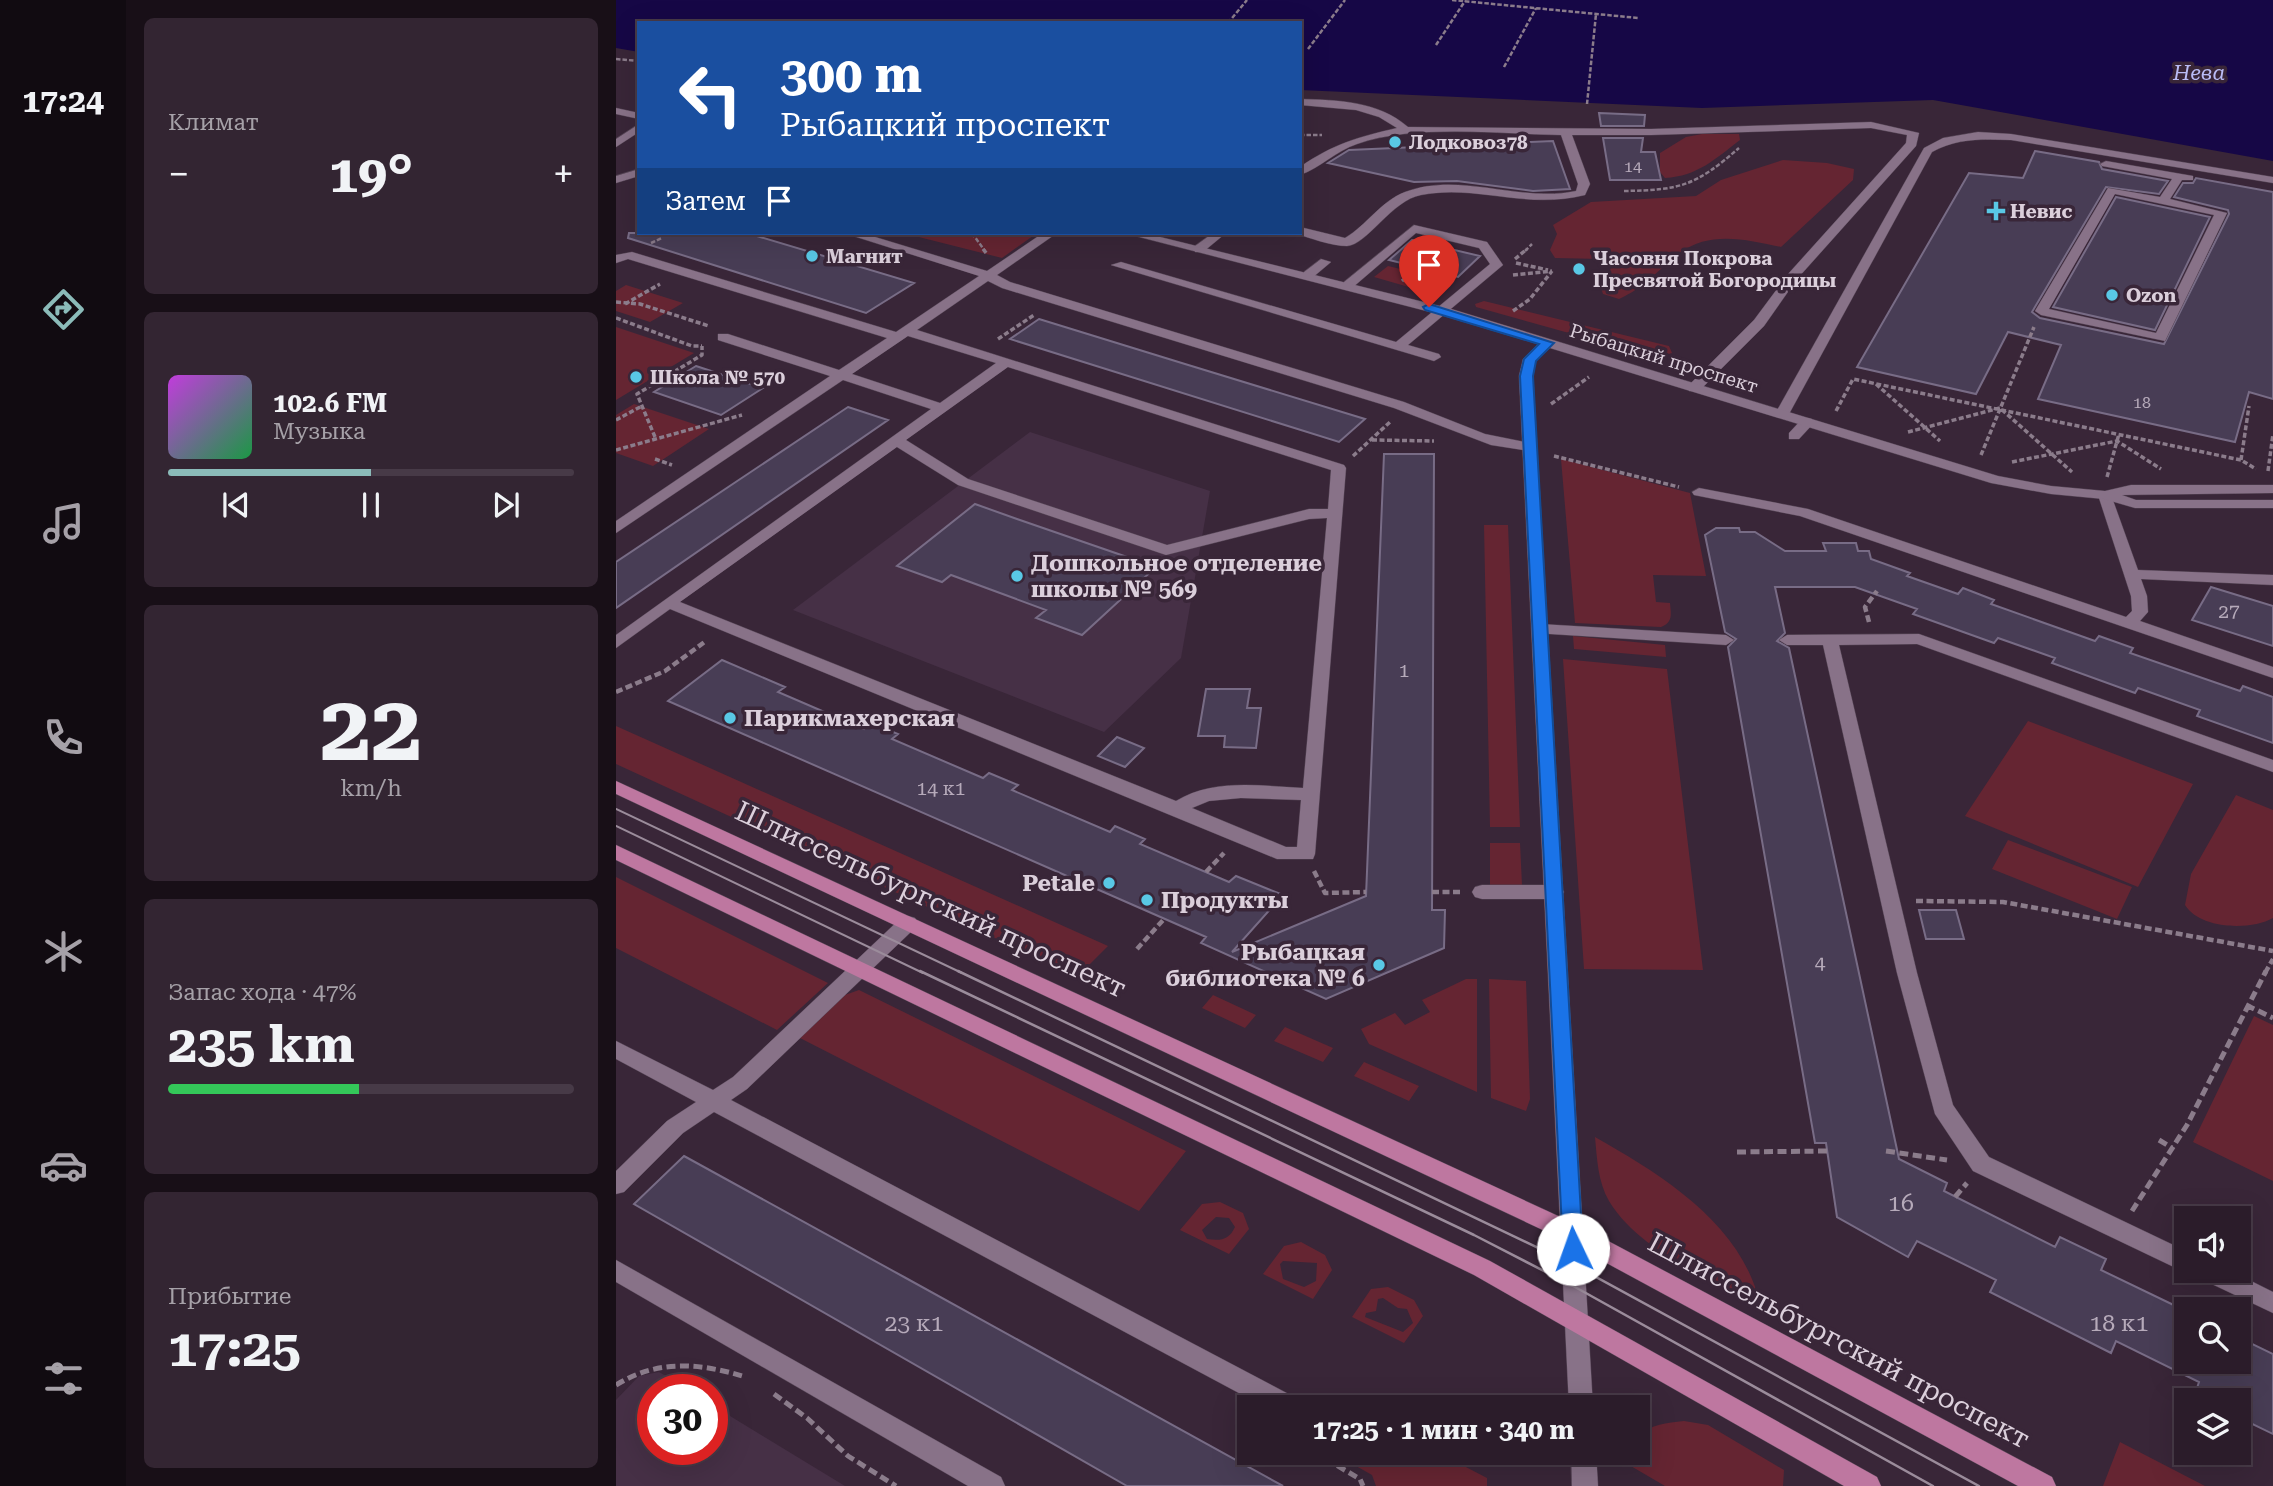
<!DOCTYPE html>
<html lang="ru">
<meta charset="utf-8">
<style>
:root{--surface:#2b1c2a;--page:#332532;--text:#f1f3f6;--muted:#a6a1a8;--line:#473a47;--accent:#8bbbb9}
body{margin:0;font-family:"Roboto Serif",serif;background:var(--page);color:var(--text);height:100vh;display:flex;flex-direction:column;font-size:26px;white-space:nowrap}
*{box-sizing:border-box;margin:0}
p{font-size:23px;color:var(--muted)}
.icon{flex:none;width:38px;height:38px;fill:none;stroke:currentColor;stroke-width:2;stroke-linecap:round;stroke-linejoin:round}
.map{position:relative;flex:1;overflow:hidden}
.sheet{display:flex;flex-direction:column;gap:18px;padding:18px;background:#180f17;width:490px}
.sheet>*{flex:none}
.top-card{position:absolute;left:21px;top:21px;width:665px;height:214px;border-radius:0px;box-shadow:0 7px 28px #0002,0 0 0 2px var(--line);background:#1a4fa0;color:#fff;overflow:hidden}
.tools{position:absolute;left:1558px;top:1206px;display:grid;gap:14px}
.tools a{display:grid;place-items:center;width:77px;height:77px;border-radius:0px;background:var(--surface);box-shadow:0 7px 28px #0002,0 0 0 2px var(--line);font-size:35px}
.speed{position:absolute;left:21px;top:1374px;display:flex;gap:14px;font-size:35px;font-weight:700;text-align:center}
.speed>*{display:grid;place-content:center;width:91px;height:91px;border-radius:50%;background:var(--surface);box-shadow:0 7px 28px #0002,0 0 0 2px var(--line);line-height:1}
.speed .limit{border:10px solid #d22;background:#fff;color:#111}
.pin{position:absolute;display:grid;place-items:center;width:60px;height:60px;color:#fff;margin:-72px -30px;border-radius:50% 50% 50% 0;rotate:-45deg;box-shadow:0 0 7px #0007}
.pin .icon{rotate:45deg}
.me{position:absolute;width:77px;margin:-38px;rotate:357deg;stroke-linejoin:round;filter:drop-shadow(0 0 5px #0008)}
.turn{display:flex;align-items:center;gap:24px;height:147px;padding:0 28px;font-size:32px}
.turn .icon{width:91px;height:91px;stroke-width:2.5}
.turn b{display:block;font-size:49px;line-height:60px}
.then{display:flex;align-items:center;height:66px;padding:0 28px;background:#0003;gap:14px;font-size:26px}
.big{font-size:52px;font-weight:700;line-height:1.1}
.sheet .tile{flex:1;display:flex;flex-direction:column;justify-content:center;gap:10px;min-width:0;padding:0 24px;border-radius:10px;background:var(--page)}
.sheet .dial{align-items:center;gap:0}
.dial b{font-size:91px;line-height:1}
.song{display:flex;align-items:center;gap:21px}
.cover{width:84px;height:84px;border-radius:10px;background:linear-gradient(135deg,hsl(290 70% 55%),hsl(140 70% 35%))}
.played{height:7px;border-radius:4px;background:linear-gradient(90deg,var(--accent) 50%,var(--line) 50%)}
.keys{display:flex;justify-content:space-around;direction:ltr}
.heat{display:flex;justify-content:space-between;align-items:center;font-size:38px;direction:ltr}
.charge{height:10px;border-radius:5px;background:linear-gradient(90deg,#34c759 47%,var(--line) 0)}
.trip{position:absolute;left:621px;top:1395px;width:413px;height:70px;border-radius:0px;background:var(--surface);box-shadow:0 7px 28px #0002,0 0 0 2px var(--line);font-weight:700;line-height:70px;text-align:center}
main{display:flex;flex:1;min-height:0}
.tabs{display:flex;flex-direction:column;width:126px;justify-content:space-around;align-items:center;background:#110b11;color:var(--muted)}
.tabs .icon{width:49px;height:49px}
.tabs .current{color:var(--accent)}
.tabs b{font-size:32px;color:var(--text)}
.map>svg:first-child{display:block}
.built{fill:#463046}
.green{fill:#652532;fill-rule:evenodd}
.water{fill:#160746}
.building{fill:#483d55;stroke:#786c86;stroke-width:2}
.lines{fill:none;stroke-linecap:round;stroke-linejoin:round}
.lane-casing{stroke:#544454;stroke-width:1}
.street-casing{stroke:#544454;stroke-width:1}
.primary-casing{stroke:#544454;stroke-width:1}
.path-far3{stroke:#8b7c8b;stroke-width:2.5;stroke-dasharray:4.5 2;stroke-linecap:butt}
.path-far2{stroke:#8b7c8b;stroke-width:3.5;stroke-dasharray:5 2.5;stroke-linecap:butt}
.path-far1{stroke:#8b7c8b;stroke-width:4.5;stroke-dasharray:7 3.5;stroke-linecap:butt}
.path{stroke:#8b7c8b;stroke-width:5;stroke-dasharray:9 4.5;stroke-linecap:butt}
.lane{fill:#887288;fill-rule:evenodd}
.street{fill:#887288;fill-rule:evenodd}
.primary{fill:#be77a0;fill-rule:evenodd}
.tram-far1{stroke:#9b8c9b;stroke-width:2}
.tram{stroke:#9b8c9b;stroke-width:2.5}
.route{fill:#1a73e8;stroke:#114b97;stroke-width:2}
.poi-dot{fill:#59c8e5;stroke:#392638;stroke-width:2.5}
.labels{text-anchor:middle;stroke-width:7;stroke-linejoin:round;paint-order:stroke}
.far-number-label{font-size:16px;fill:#b6aaba}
.far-poi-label{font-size:19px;font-weight:bold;fill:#dbcfdb;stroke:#392638;text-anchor:start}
.far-street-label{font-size:19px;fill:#dbcfdb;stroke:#392638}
.number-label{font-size:19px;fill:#b6aaba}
.far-water-label{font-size:21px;font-style:italic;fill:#babcf6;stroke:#392638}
.poi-label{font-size:23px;font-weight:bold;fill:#dbcfdb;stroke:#392638;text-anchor:start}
.near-number-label{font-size:23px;fill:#b6aaba}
.near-street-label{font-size:28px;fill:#dbcfdb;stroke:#392638}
</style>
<main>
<nav class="tabs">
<b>17:24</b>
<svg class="icon current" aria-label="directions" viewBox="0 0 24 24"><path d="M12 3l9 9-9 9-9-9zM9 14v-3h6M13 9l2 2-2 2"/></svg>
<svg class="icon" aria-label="music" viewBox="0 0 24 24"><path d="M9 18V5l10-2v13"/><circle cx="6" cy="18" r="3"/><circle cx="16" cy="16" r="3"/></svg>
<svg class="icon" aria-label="phone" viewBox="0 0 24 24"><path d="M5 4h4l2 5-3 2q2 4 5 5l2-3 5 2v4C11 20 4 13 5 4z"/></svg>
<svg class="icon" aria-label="climate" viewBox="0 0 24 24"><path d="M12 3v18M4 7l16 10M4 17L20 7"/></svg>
<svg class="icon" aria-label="car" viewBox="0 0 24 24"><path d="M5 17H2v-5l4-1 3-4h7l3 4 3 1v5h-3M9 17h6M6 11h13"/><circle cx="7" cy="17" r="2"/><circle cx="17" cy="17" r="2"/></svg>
<svg class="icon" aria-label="filters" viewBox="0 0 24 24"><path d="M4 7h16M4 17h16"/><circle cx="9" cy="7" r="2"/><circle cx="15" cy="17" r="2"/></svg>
</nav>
<section class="sheet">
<div class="tile"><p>Климат</p>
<div class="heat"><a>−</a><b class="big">19°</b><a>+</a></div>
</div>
<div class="tile">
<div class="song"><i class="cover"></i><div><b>102.6 FM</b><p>Музыка</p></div></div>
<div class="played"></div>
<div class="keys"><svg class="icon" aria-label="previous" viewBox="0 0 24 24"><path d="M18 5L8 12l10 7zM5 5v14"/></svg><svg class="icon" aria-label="pause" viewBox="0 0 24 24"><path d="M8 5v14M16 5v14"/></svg><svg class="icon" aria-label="next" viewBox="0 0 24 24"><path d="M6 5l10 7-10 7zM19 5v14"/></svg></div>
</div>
<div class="tile dial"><b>22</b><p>km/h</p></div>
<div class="tile"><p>Запас хода · 47%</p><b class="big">235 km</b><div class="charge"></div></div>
<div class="tile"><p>Прибытие</p><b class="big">17:25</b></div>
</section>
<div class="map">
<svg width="1657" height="1486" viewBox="0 0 1657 1486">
<rect width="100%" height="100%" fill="#392638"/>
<path class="built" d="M414 432 594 491 565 658 488 732 177 610Z
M43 1372 72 1389 37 1390V1449H96V1405L229 1486H0V1400L23 1376Z"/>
<path class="green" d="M1086 134H1123L1124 140C1099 159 1082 176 1049 178L1044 172V153L1070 137Z
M1167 160 1211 163 1238 169 1237 180 1165 247C1132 240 1094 230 1064 253 1041 270 1030 287 1003 299L987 294 983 282 992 279 996 263 986 259 939 258 934 250 941 234 937 225 975 202 1080 196 1105 180Z
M287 233H421L386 258Z
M772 266 831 280 817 294 758 277Z
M10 285 67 303 34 322 0 311V291Z
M868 301 1053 346 1056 353 1046 356 1021 352 860 307 859 304Z
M0 327 78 353 0 400Z
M18 404 93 429 37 466 0 453V415Z
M945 459 1074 493 1090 576 1037 575 1040 602 1054 603C1055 615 1057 622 1045 627L959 623Z
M868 525H892L904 827H874Z
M957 636 1049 645 1050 657 958 649Z
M947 659 1051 669 1087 970 968 969Z
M1412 721 1577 784 1522 887 1349 816Z
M0 726 492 946 462 976 0 764Z
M1620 795 1657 810V918C1634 931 1584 929 1569 905L1575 874Z
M1392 840 1516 887 1501 919 1376 869Z
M874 843H904L906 885H874Z
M0 877 212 983 161 1030 0 948Z
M850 979H861V1092L753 1044 745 1029 779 1013 789 1025 814 1012 806 1000Z
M873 979 910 981 914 1099 910 1111 875 1098Z
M243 990 570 1151 523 1211 182 1037 226 996Z
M597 995 640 1015 629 1028 586 1008Z
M1638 1016 1657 1025V1181L1577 1142Z
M669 1027 717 1048 707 1062 658 1041Z
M748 1062 803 1086 793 1101 738 1076Z
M979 1137C1046 1175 1126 1224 1144 1304 1092 1276 1025 1253 993 1201 982 1182 981 1159 979 1137Z
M604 1202 627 1213 633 1229 613 1254 564 1230 586 1204ZM600 1217 613 1218 619 1227C613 1240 605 1241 591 1239L586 1230Z
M685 1242 709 1255 716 1270 697 1299 647 1274 668 1246ZM667 1261 701 1263 700 1281 688 1287 667 1279 664 1264Z
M772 1287 798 1300 807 1316 788 1343 736 1317 755 1289ZM767 1298 782 1308 791 1309 797 1323 787 1332 749 1317 750 1313 760 1311 762 1299Z
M1068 1421 1092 1425 1168 1470 1167 1486H1049L1008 1462 1012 1453 1022 1452V1436C1036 1424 1050 1423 1068 1421Z
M1504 1442 1589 1486H1487Z
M717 1453H823L871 1478V1486H760L756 1475Z"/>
<path class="water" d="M0 0H1657V161L1317 100 1086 108 684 90V23H23V52L0 48Z"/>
<path class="building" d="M983 113 1029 115 1028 126H985Z
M987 138H1027L1025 152H1039L1045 180H994Z
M937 141 954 189 917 191 841 181 798 182 712 163 733 150Z
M1419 151 1483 162 1486 169 1552 181 1543 194 1490 187 1416 312 1424 318 1548 344 1613 214 1612 210 1558 197 1567 183H1577L1580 178 1657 192V399L1633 392 1619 442 1422 399 1445 345 1392 332 1360 394 1241 367 1353 173 1407 178Z
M1500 197 1594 217 1539 330 1437 307Z
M13 233H131L298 283 250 313 12 238Z
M796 240 864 256 842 277 773 260Z
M423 319 569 364 749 419 723 442 394 339Z
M80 366 147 388 105 415 38 392Z
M232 407 272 420 0 608V562Z
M768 454H818L816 910H829L828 948 710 999 585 943 590 937 52 701 106 660 169 687 162 692 248 729 255 723 282 734 276 739 367 778 373 773 402 785 396 790 494 832 499 826 529 839 524 844 613 882 620 876 667 895 616 952 750 896Z
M359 504 401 519 540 567 466 635 420 618 430 610 335 575 326 582 281 566Z
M1100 528H1123L1124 532H1139L1169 551H1210L1207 543H1240L1242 551H1253L1255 559 1294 573 1291 576 1342 594 1347 588 1378 600 1375 604 1479 641 1483 636 1517 648 1514 653 1624 691 1627 686 1657 697V743L1581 716 1584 710 1522 688 1519 693 1436 663 1439 658 1382 638 1378 643 1297 614 1301 609 1239 587H1159L1169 633 1161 641 1173 648 1283 1159 1331 1183 1328 1191 1439 1247 1444 1237 1490 1259 1485 1270 1570 1311V1362H1622V1337L1657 1354V1434L1622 1417V1400H1577L1583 1382 1500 1341 1495 1353 1374 1292 1380 1280 1301 1241 1292 1257 1221 1217 1210 1143H1199L1112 647 1120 639 1109 632 1089 535Z
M1595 587 1657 606V646L1576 620Z
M590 689H634L631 708H645L640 748 608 747 609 736H582Z
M501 737 528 748 509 767 482 756Z
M1303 910H1340L1348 939H1310Z
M68 1156 288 1277 667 1486H511L18 1204Z"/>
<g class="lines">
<defs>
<path id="lane" d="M684 99C722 100 762 101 792 127L1035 129 1255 122 1303 133 1300 146 1181 279 1148 326 1083 391H1073V385L1138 320 1173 273 1290 143 1291 135 1255 128 1035 135H956L974 184 969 195C909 210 860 184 805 195 776 200 751 245 731 246 716 246 693 238 679 233H684V227L729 238C751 225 765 201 789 192 844 171 903 203 960 191L962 184 945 135C883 134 798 124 741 144 720 151 704 168 684 175V167C717 144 742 137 781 128L763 117 740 110 684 105Z
M23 124V132L0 147V139Z
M1362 132 1395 134 1657 177V183L1395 140C1367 139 1341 138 1316 152L1173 414 1166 418 1161 417 1159 414 1308 148 1327 138Z
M1490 161 1577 176V180H1566L1554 199 1611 213 1549 341 1425 315 1419 311 1492 188 1544 197 1556 179 1486 166 1484 164ZM1499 194 1598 215 1540 333 1433 309Z
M23 169V176L0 183V176Z
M798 225 871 242 887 265 792 345 823 354 825 357 818 361 495 265 505 262 780 342 874 264 863 248 800 233 736 288H728V282Z
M228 233H246L371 271 427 233H441L381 275 394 282 788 402 869 434 919 444 921 447 914 451 875 445 778 408 386 288 372 281 301 330 728 465 730 468 699 854 697 859H661L54 609 0 648V635L315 409 227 380 0 533V521L214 376 102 340V334H112L223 370 271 338 12 259 0 263V255L16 252 280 332 363 276ZM292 336 380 363 324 403 236 374ZM392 367 715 470 712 509H693L551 545 352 479 290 440ZM281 447 342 485 550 555 693 519 711 518 687 788C644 786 598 778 560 801L64 602ZM625 798 685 800 681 847H670L576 808 593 801Z
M597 233H610L587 252H579V246Z
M705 259 715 262 696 278H688V272Z
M1191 418 1196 419V425L1183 439H1173V433L1186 419Z
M1083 488 1192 509 1510 617 1516 611 1515 596 1482 495 1484 492H1494L1522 570 1657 575V585L1525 579 1531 596 1532 612 1524 621 1657 667V678L1184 516 1078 495 1076 492Z
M924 624 1110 635 1118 640 1110 645 918 633 916 629 918 625Z
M1303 634 1657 760V772L1301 644 1223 645 1301 973 1337 1105 1373 1157 1570 1251V1270H1574L1562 1269 1357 1171 1319 1114 1281 973 1207 645H1171L1163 640 1171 635Z
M866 885H938L945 887 948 892 945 897 938 899H866L859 897 856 892 859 887Z
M292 916 299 918 302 923 299 928 131 1089 115 1100 682 1399 685 1407H649L98 1112 67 1133 8 1192 0 1194V1171L51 1121 80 1102 0 1059V1041L97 1090 117 1077 285 918Z
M0 1260 385 1477 389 1486H352L0 1282Z
M1578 1270H1613L1657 1292V1313L1581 1277Z"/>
<path id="street" d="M0 108 23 113V119L0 114Z
M508 233H528L832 308 1382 476 1435 486 1489 491 1515 485H1657V493L1506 495 1520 500H1657V508H1519L1488 499 1435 494 1375 483 934 348 920 360 917 376 977 1407H953L903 376 907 359 922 344 822 314Z
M955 1452H980L982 1486H956Z"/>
<path id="primary" d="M0 781 964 1226 1436 1477 1440 1486H1402L948 1240 0 794Z
M0 845 874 1261 1261 1477 1265 1486H1228L858 1275 0 860Z"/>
</defs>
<use href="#lane" class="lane-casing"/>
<use href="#street" class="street-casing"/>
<use href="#primary" class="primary-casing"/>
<path class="path-far3" d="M836 0 1022 18
M612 23 631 0
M820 45 849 1
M692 49 729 0
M0 59 23 61
M888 67 920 8
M971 104 980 14
M684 135H706
M1008 191C1065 190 1079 186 1123 148
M356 233 369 251
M35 243 46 238
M909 251 916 244"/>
<path class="path-far2" d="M367 249 371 254
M899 259 911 249
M900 263 932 270
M897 275 936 271
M786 281 800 269
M0 302 24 304 93 326
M9 304 44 284
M897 311 914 299 936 271
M0 318 76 346H86
M382 339 418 315
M1260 384 1324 441
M935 404 973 377
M1220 411 1237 379 1625 460 1640 469
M0 420 26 406
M1292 432 1384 408 1456 472
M39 437 21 394 86 355V346
M756 440 818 441
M0 450 126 415
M1365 455 1418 327
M737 456 774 422
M938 456 1063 487
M39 459 56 465
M1625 460 1633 406
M1396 462 1501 441 1545 469
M1652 471 1657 434
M1491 477 1503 434"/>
<path class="path-far1" d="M1253 622 1249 607 1261 591
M0 692 49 671 90 641
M698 871 709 893 750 892
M590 872 608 853
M816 892H844
M1300 901 1387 902 1657 951
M521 949 548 919
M1649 973 1657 959"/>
<path class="path" d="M1630 1005 1657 1018
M1543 1140 1556 1148
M1270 1151 1331 1160
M1121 1152 1211 1151
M1339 1197 1351 1183
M1516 1211 1571 1125 1650 971
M0 1385C42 1359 84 1363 130 1377
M158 1394 191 1418 232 1456 280 1486
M698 1452 744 1479 747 1486"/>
<use href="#lane" class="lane"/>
<use href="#street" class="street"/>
<use href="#primary" class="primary"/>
<path class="tram-far1" d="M0 809 346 973
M0 826 307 973"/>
<path class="tram" d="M304 971 858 1235 959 1287 1317 1486
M342 971 958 1265 1363 1486"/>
</g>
<path class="route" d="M813 304 938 343 920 361 917 376 967 1249 964 1255 957 1258 950 1255 947 1249 904 376 908 359 923 344 809 310 807 307Z"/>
<g class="poi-dot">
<circle cx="779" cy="142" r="7"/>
<path d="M1376.5 200.5h7v7h7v7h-7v7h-7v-7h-7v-7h7z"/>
<circle cx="196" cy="256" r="7"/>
<circle cx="963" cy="269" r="7"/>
<circle cx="1496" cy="295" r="7"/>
<circle cx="20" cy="377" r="7"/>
<circle cx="401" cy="576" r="7"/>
<circle cx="114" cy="718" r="7"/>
<circle cx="493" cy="883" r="7"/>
<circle cx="531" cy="900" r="7"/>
<circle cx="763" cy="965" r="7"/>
</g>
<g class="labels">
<g class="far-number-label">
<text x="1017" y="172">14</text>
<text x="1526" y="408">18</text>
</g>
<g class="far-poi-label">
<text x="793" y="149">Лодковоз78</text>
<text x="1394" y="218">Невис</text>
<text x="210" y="263">Магнит</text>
<text x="977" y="265">Часовня Покрова<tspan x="977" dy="22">Пресвятой Богородицы</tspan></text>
<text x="1510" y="302">Ozon</text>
<text x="34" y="384">Школа № 570</text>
</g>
<g class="far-street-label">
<text transform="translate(1048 358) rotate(17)" y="7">Рыбацкий проспект</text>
</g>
<g class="number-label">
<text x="1613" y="618">27</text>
<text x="788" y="677">1</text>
<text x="325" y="795">14 к1</text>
<text x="1204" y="969">4</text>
</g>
<g class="far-water-label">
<text x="1583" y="80">Нева</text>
</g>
<g class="poi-label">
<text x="415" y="571">Дошкольное отделение<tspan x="415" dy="26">школы № 569</tspan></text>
<text x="128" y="726">Парикмахерская</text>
<text x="479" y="891" text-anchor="end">Petale</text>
<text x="545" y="908">Продукты</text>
<text x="749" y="960" text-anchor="end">Рыбацкая<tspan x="749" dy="26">библиотека № 6</tspan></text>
</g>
<g class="near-number-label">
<text x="1285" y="1211">16</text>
<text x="298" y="1331">23 к1</text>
<text x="1503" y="1331">18 к1</text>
</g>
<g class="near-street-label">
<text transform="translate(315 899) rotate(25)" y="10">Шлиссельбургский проспект</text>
<text transform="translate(1223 1340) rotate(28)" y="10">Шлиссельбургский проспект</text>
</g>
</g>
</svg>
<div class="tools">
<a><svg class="icon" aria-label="sound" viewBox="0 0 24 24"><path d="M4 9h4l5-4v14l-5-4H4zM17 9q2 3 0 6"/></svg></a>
<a><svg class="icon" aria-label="search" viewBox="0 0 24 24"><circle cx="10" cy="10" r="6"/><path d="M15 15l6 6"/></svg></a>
<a><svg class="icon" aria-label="layers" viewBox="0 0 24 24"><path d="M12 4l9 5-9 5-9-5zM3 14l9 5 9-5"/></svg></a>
</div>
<div class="speed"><div class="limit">30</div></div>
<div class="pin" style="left:813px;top:307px;background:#d93025"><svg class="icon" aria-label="arrive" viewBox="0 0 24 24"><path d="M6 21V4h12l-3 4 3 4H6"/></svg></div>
<svg class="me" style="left:957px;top:1249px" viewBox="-20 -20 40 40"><circle r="19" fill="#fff"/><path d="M0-13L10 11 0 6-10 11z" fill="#1a73e8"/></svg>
<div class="trip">17:25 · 1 мин · 340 m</div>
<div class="top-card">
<div class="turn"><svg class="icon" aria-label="left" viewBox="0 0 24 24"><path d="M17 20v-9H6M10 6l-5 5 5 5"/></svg><div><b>300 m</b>Рыбацкий проспект</div></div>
<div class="then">Затем<svg class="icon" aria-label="arrive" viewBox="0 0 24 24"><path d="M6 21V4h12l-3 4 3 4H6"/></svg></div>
</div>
</div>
</main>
